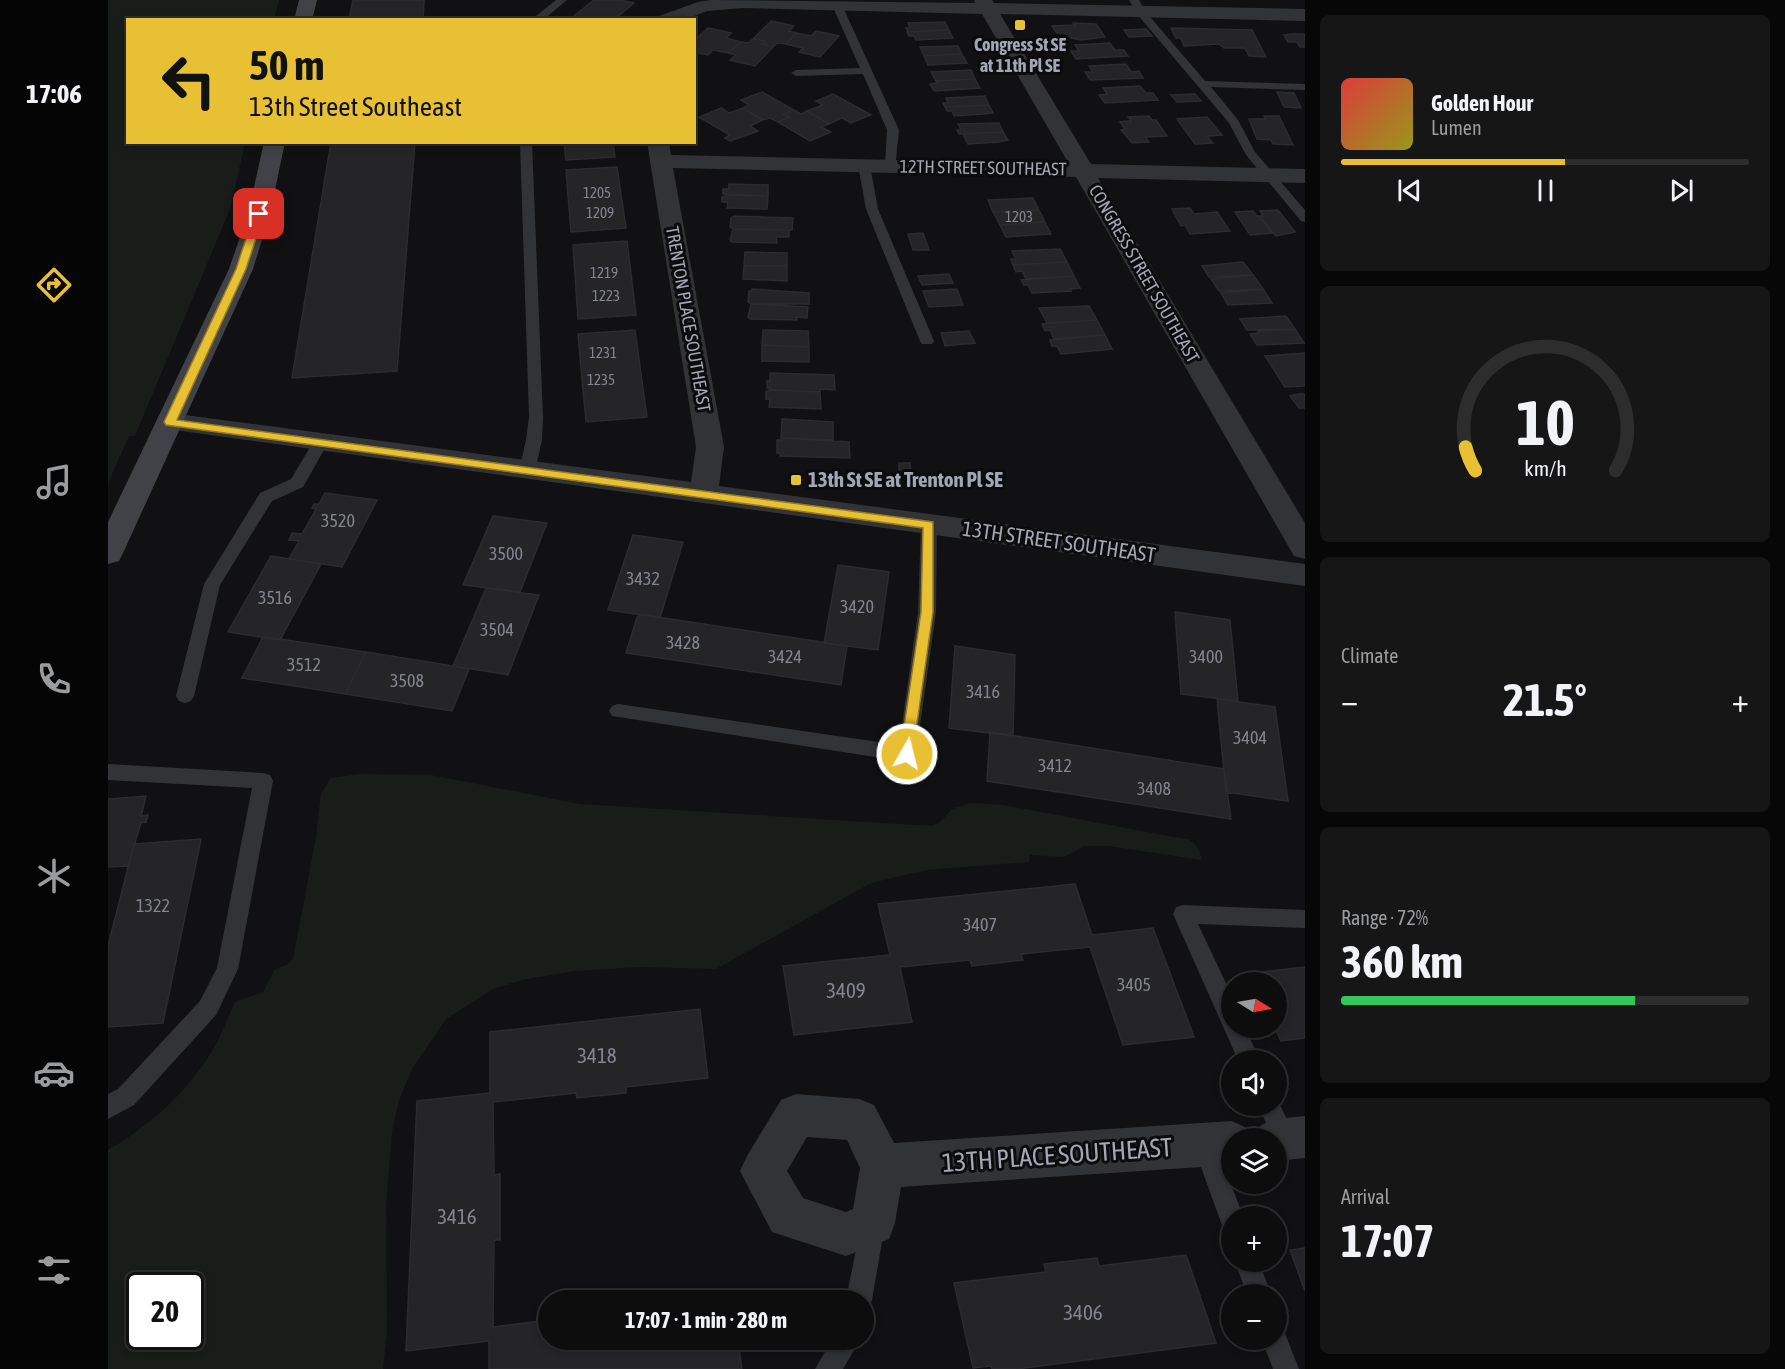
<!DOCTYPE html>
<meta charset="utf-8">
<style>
:root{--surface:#0d0d0e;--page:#161617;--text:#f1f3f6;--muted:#9a9c9e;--line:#2d2d2e;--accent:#e8c034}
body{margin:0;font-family:"Asap Condensed",sans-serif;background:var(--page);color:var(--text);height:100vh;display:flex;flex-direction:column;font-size:22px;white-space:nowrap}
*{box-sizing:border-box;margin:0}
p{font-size:20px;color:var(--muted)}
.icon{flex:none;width:33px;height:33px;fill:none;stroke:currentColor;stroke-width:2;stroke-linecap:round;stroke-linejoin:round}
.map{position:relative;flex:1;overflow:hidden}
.sheet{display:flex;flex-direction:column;gap:15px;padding:15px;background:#070708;width:480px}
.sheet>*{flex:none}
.hud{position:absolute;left:18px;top:18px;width:570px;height:126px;border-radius:0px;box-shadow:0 3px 9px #0003,0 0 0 2px var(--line);background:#e8c034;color:#111;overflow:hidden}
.needle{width:39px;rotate:101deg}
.tools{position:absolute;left:1113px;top:972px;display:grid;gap:12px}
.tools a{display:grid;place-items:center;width:66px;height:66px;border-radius:50%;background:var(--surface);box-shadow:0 3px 9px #0003,0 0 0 2px var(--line);font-size:30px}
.speed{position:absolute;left:18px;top:1272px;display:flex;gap:12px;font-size:30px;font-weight:700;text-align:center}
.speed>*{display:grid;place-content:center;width:78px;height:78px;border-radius:50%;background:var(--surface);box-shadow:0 3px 9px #0003,0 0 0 2px var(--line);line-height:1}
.speed .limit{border:3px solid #111;border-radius:9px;background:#fff;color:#111}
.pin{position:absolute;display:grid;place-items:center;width:51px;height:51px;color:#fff;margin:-26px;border-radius:12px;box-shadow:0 3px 9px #0006}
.me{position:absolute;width:66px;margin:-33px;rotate:8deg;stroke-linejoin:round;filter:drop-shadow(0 0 4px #0008)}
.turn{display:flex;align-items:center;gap:21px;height:126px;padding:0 24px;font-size:27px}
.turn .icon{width:78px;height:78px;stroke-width:2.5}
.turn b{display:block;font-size:42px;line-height:51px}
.big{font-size:45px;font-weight:700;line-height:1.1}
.sheet .tile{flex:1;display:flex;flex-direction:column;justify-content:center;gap:9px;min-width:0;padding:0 21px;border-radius:9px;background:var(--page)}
.sheet .dial{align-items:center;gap:0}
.dial svg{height:156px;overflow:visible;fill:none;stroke:var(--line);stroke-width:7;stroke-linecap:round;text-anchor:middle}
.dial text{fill:var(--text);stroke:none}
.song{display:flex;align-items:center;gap:18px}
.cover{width:72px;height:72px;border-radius:9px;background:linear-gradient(135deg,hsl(0 70% 55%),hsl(60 70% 35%))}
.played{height:6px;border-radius:3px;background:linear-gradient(90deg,var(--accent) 55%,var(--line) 55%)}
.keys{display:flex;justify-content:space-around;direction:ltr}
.heat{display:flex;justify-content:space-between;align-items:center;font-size:33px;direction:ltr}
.charge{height:9px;border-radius:4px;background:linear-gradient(90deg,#34c759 72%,var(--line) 0)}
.trip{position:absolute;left:430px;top:1290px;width:336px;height:60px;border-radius:30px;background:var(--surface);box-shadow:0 3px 9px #0003,0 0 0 2px var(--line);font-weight:700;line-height:60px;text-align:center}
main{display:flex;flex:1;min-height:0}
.menu{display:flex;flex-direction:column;width:108px;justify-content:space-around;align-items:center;background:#050506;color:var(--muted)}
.menu .icon{width:42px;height:42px}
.menu .current{color:var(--accent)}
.menu b{font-size:27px;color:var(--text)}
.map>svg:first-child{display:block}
.green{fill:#181d19;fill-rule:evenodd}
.building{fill:#252427;stroke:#2c2b2f;stroke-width:1.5}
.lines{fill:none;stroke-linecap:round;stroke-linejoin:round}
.service{fill:#323337;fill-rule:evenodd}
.minor{fill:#323337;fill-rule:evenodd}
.secondary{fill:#414247;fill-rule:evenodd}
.route{fill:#e8c034;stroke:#977d22;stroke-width:1.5}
.poi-dot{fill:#e8c034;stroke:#0c0c0e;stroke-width:2}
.labels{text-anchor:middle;stroke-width:6;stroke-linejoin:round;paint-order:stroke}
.far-number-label{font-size:15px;fill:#83858f}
.far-poi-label{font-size:18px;font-weight:bold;fill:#a3a6b3;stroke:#0c0c0e}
.far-street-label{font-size:18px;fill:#a3a6b3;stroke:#0c0c0e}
.number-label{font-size:18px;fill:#83858f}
.poi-label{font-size:21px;font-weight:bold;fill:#a3a6b3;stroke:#0c0c0e;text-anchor:start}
.street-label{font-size:21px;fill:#a3a6b3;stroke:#0c0c0e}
.near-number-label{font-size:21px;fill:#83858f}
.near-street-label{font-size:26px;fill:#a3a6b3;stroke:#0c0c0e}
</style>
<main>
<nav class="menu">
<b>17:06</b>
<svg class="icon current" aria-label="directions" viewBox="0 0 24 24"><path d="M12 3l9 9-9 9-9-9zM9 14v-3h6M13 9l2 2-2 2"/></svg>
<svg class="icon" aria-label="music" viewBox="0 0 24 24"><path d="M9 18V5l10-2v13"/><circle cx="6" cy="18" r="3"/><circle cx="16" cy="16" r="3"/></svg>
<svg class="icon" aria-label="phone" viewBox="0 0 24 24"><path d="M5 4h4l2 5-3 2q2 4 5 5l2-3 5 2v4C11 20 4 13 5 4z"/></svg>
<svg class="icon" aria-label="climate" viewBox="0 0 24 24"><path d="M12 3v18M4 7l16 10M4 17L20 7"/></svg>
<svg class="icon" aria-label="car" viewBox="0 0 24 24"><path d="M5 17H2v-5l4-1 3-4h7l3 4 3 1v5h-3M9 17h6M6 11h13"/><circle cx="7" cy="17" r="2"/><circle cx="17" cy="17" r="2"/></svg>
<svg class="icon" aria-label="filters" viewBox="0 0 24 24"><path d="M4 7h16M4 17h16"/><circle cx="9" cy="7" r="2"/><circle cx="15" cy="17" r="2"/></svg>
</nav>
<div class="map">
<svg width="1197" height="1369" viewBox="0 0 1197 1369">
<rect width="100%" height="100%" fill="#111113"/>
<path class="green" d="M0 0H171L166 19 20 20V142L137 143 122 209 27 436H21L0 483Z
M252 774 323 775 472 804 823 826 831 823 844 809 863 803 896 805 1082 840C1089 846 1093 851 1093 860L1001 846H976L956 857 922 855 921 862 819 870 763 883 608 969 531 967 467 971 414 980 385 989 338 1019 305 1067 291 1100 284 1132 278 1206 279 1330 275 1369H0V1150C42 1126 85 1087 108 1044 115 1030 121 1015 127 1002L155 992 167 969 179 965 185 959 208 837 213 793 223 778ZM32 1286H82V1336H32Z"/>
<path class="building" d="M245 0H316L315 20H241Z
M486 0H511L526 3 506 20H461Z
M663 21 686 26 681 31 689 33 678 44 669 43 665 47 654 44 657 41 645 39Z
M837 22 841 30 804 32 800 31 798 28H802L800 23Z
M965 23 988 24 997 37 973 40 963 38 956 33H949L944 26 967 25Z
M600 28 623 33 618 38 633 42 620 53 605 50 600 55 586 52V41Z
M1063 28 1144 30 1158 57 1141 56 1137 48H1116L1111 44 1076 46 1073 38H1068Z
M1038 29 1044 36 1021 37 1016 30Z
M841 30 845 38 808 40 806 36H801L799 32Z
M708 31 731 36 712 57 691 52 695 48 678 44 689 33 703 36Z
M1184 34H1197V47H1192L1189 42H1180L1176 35Z
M645 39 657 41 654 44 665 47 647 66 622 60 628 55 620 53 633 42 640 43Z
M1002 43 1007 50H1016L1020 56 968 59 963 51H971L967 45Z
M850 46 854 54 816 56 812 47Z
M854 54 859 63 820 65 816 56Z
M1018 64 1023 72 1031 71 1035 78 982 80 977 72H985L981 66Z
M863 70 867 79 828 81 823 72Z
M867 79 872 88 826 91 822 84 829 83 828 81Z
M1032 86 1038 93H1045L1050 100 997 103 991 95 999 94 995 88Z
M654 92 686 110 675 114 681 117 670 122 662 118 655 120 635 108 641 105 633 100Z
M1169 92 1186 93 1193 108 1176 107Z
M725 94 763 115 743 123 734 118 721 124 699 111 715 105 708 101Z
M1087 94 1093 101 1069 102 1063 95Z
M877 96 881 105 837 107 835 103H840L838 98Z
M881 105 885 113 877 114 846 116 844 111H839L837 107Z
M613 108 621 113 635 108 655 120 642 126 650 131 622 141 617 138 622 135 591 117Z
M686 110 693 114 699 111 721 124 713 127 723 132 702 141 670 122 681 117 675 114Z
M1041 116 1044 120H1048L1059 136 1037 137 1041 142 1024 143 1013 130 1017 129 1012 122 1023 121 1020 117Z
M1156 116H1171L1185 145 1165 144 1163 140 1149 139 1141 119H1158Z
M1099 117 1114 135 1099 136 1105 143 1087 144 1069 119Z
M891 123 895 132 851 134 849 130H853L850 124Z
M895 132 900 140 891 142 860 144 855 134Z
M223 142H307L289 371 184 378Z
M456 142H505L507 157 458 160Z
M509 167 518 228 463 232 458 170Z
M621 184 660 185V196L615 194V189H621Z
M620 195 660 196 659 209 619 208 620 202H614V197Z
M925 198 931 210 885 212 880 200Z
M1082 208 1086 214 1109 212 1122 231 1082 234 1077 225 1073 226 1064 209Z
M931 210 937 222 892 225 885 212Z
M1170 210 1187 232 1168 236 1151 216H1155L1152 211Z
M1145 211 1149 216H1151L1164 233 1142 235 1127 212Z
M626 216 685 218 684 230 625 229 622 227 623 218Z
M937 222 943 234 898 237 892 225Z
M625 229 681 230V237H668L669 243 624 242 622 240Z
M815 233 821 250H805L800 234Z
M519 241 528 315 470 319 465 245Z
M952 249 959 262 905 265 903 259H908L904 251Z
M637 252 679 253V266H636Z
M959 262 966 276 918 279 914 271 908 272 905 265Z
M1135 262 1145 275 1101 277 1094 266Z
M636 266H679V281L635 279Z
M841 274 845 283 814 285 810 276Z
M1145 275 1155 289 1111 291 1103 279Z
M966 276 972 288 962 289 963 291 924 293 920 285H916L913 280Z
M644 289 701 293V304H643L640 302 641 291H644Z
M849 289 855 305 821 307 815 291Z
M1155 289 1164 303 1120 305 1113 293Z
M643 304 700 307 699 318 688 317 689 320 642 319 640 317Z
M981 306 989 320 939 323 931 308Z
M1178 316 1187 329 1139 330 1132 319Z
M989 320 997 335 946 339 942 330 937 331 934 324Z
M1187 329 1196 343 1149 345 1142 334 1151 333 1150 331Z
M527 330 539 417 478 422 470 334Z
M655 330 700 331 701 347 654 345Z
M861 331 867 343 837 346 833 333Z
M997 335 1004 349 953 354 949 346H944L942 340Z
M654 345 701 347V362L654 361Z
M1197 353V386L1177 387 1157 356Z
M662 373 726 375 727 390 712 389V392L662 390V388H659V381H662Z
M662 390 712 392 713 409 661 407 662 399H658V391Z
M1191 394H1197V408H1191L1182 396Z
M674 419 725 422V440L673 438Z
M673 438 741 442 742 458 672 456 673 454 669 453V440H673Z
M791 463H802L803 473H791Z
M217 493 269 500 234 567 181 559 191 541 181 540 184 533 194 534 208 509 204 508 206 504H211Z
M385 516 439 523 412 592 355 585Z
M525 535 575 542 552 618 500 610Z
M163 556 213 564 172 640 120 632Z
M730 565 781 572 770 650 716 643Z
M378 588 431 595 400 675 345 666Z
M1067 612 1122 620 1130 701 1073 694Z
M530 614 739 646 733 685 518 653Z
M155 637 172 639 258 652 237 694 134 678Z
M847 646 907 655 905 736 841 728Z
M258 652 345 666 361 669 344 711 237 694Z
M1109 699 1167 707 1180 801 1118 792Z
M882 732 1116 769 1123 819 879 781Z
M38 796 33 816 40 815 38 822 33 823 20 866 0 867V799Z
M93 839 55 1023 0 1027V946L26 844Z
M967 884 984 935 1045 928 1086 1037 1015 1045 982 947 913 954 915 960 864 966 862 960 792 967 804 1022 686 1035 675 966 782 955 770 904Z
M1197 967V1038L1173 1041 1167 1028 1168 982H1148L1144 973Z
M592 1009 600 1078 518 1087V1093L469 1098 468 1093 385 1102 386 1175 392 1174V1240H386L385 1327 441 1320V1340H630L634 1369H381V1341L298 1351 309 1101 382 1093V1032Z
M1197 1248V1291L1182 1250Z
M1078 1255 1108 1343 909 1369H884L883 1366 865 1368 846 1283 938 1272 936 1264 989 1258 991 1266Z"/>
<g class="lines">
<path class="service" d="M448 0H459L435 20H423Z
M1021 0H1031L1037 11 1097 81 1197 84V90L1103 87 1130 120 1147 152 1197 210V222L1193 221 1138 155 1121 123 1029 14Z
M729 2 734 5 791 130 787 169 783 170 777 166 779 130 755 74 688 76 683 73 688 70 752 68 724 5Z
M412 142H424L435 417 434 440 427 471 419 476 411 471 418 440 421 417Z
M756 161 762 165 770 209 826 341 824 344H814L812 341 758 209 750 165Z
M212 438 220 443 195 487 164 501 112 585 86 696 83 701 77 703 71 701 68 696 96 584 152 493 183 479 207 439Z
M821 519 827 521 829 525 828 612 808 754 806 759 799 762 504 716 501 711 504 706 510 704 791 745 810 612 813 525 815 521Z
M0 764 155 773 162 775 165 781 130 969 108 1015 26 1105 0 1119V1094L10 1089 92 1001 109 968 144 788 0 780Z
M1075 905 1197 910V928L1090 924 1124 996V1028H1137L1152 1060H1130L1065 914 1068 907Z
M1168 1097 1189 1139 1185 1147 1177 1151 1169 1147 1168 1138H1165L1150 1106H1168Z
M1097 1133 1105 1137 1135 1216H1124V1231L1115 1228 1085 1145 1089 1137Z
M765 1212 774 1215 777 1224 764 1300 760 1309 756 1311V1300H738L753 1224 756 1215Z
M1127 1262H1151L1163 1294H1139Z
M1168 1328 1176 1331 1191 1369H1165L1154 1340H1168Z
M724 1340H752L735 1369H707Z"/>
<path class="minor" d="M603 0 867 3 866 0H884L886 3 1197 9V21L892 14 983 164 1197 169V183L990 178 1197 523V559L1186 556 968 177 565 168 616 447 611 486 1197 564V586L52 428 48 422 52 416 62 413 583 482 588 447 539 142H561L563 155 961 164 874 14 634 8 599 11 576 20H549L551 16 590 2Z
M688 1094 751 1099 766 1105 786 1143 1124 1121 1139 1128 1144 1138H1124V1165L793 1187 787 1223 781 1239 738 1256 664 1232 632 1171 639 1156 673 1100ZM699 1137 739 1140 752 1168 745 1209 738 1212 695 1198 679 1171Z
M1197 1116V1158L1168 1161V1138H1147L1153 1125 1168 1119Z"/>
<path class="secondary" d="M191 0H209L204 20H186Z
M156 142H177L162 214 145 269 15 553 11 561 0 564V522L121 269 140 214Z"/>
</g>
<path class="route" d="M151 211 156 214 138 269 69 420 825 522V612L804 758H794L792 754 813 612 815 528 58 425 56 422 128 269 146 214Z"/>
<g class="poi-dot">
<rect x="906" y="19" width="12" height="12" rx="3"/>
<rect x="682" y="474" width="12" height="12" rx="3"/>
</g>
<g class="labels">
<g class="far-number-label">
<text x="489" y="198">1205</text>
<text x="492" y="218">1209</text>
<text x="911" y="222">1203</text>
<text x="496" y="278">1219</text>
<text x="498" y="301">1223</text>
<text x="495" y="358">1231</text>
<text x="493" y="385">1235</text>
</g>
<g class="far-poi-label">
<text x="912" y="51">Congress St SE<tspan x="912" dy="21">at 11th Pl SE</tspan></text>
</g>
<g class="far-street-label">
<text transform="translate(875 168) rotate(1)" y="6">12TH STREET SOUTHEAST</text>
<text transform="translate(1036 274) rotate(60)" y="6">CONGRESS STREET SOUTHEAST</text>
<text transform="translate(580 319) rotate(80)" y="6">TRENTON PLACE SOUTHEAST</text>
</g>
<g class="number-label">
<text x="230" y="527">3520</text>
<text x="398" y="560">3500</text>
<text x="535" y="585">3432</text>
<text x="167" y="604">3516</text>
<text x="749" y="613">3420</text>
<text x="389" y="636">3504</text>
<text x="575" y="649">3428</text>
<text x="677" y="663">3424</text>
<text x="1098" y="663">3400</text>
<text x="196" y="671">3512</text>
<text x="299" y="687">3508</text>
<text x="875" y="698">3416</text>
<text x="1142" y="744">3404</text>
<text x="947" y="772">3412</text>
<text x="1046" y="795">3408</text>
<text x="45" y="912">1322</text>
<text x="872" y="931">3407</text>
<text x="1026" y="991">3405</text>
</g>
<g class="poi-label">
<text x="700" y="487">13th St SE at Trenton Pl SE</text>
</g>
<g class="street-label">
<text transform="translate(951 542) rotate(8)" y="7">13TH STREET SOUTHEAST</text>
</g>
<g class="near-number-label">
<text x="738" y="998">3409</text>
<text x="489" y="1063">3418</text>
<text x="349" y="1224">3416</text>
<text x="975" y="1320">3406</text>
</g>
<g class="near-street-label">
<text transform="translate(949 1155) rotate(-4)" y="9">13TH PLACE SOUTHEAST</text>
</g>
</g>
</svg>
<div class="tools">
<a><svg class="needle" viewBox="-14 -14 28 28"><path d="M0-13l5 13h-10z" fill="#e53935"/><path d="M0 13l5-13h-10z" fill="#9a9c9e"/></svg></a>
<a><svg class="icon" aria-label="sound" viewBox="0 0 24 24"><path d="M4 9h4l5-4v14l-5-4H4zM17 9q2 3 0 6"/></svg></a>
<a><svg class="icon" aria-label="layers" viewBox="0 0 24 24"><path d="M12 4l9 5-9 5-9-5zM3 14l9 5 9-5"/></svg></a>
<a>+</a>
<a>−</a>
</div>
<div class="speed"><div class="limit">20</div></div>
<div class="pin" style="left:151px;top:214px;background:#d93025"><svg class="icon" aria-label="arrive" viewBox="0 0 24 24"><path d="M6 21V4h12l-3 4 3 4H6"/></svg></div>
<svg class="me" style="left:799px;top:754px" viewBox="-20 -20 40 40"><circle r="17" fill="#e8c034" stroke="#fff" stroke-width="3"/><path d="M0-11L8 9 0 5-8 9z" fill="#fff"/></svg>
<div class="trip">17:07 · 1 min · 280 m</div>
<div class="hud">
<div class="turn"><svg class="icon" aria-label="left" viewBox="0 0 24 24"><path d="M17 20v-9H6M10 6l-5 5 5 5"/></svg><div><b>50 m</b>13th Street Southeast</div></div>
</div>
</div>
<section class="sheet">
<div class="tile">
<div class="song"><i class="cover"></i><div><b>Golden Hour</b><p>Lumen</p></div></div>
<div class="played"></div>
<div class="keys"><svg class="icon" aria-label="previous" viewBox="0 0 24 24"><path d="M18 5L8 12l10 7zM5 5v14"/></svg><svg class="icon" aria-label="pause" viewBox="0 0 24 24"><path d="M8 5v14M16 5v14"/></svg><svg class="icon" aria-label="next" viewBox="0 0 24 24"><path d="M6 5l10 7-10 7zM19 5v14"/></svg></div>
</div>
<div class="tile dial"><svg viewBox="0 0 100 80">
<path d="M14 69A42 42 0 1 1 86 69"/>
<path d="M14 69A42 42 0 0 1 9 57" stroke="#e8c034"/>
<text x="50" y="56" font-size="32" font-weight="700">10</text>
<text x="50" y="72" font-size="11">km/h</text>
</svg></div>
<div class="tile"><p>Climate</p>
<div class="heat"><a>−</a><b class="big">21.5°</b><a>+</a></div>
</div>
<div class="tile"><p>Range · 72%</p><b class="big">360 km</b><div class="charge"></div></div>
<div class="tile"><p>Arrival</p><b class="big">17:07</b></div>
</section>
</main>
